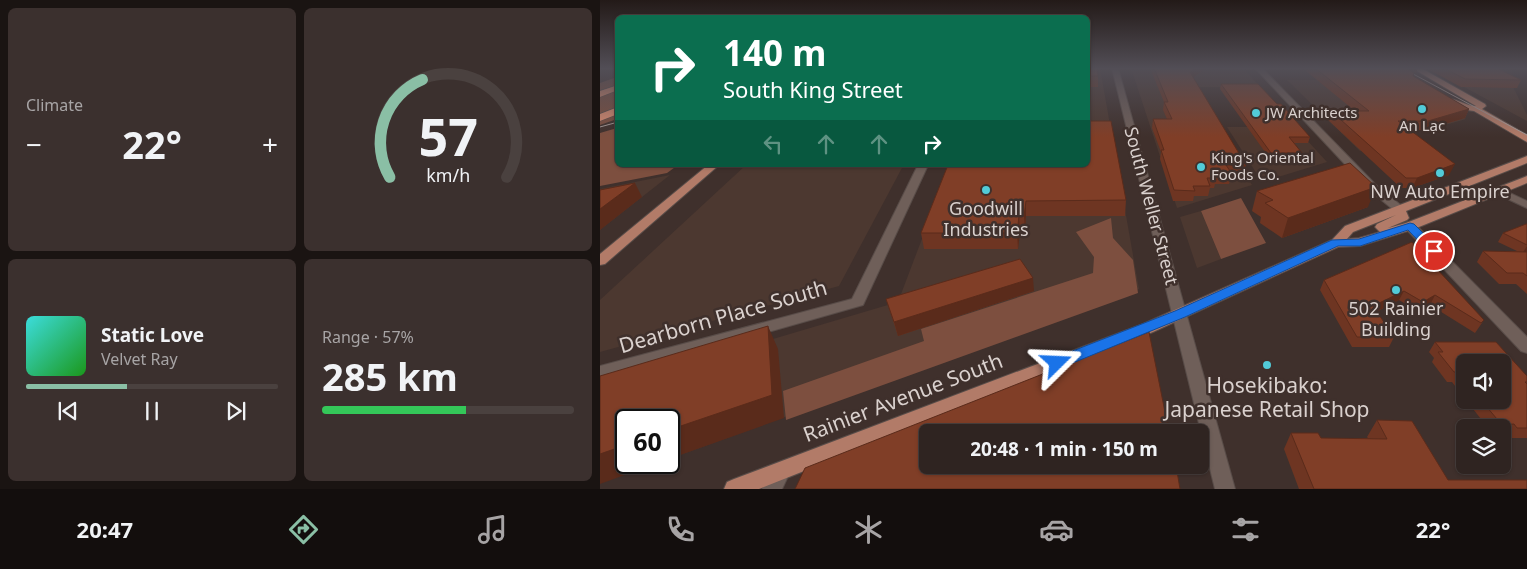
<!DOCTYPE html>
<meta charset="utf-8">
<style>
:root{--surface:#2f2421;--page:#3b302e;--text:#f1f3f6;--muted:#a7a4a5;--line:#4a413f;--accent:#8abfa5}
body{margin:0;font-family:"Noto Sans",sans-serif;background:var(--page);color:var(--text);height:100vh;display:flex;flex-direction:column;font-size:19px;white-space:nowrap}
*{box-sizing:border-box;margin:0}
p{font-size:16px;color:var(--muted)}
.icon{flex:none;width:28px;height:28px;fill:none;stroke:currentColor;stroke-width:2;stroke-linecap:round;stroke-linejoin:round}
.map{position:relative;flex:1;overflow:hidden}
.panel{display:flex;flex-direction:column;gap:8px;padding:8px;background:#1a1412;width:600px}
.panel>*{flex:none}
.top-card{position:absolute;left:15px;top:15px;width:475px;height:152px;border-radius:8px;box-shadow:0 1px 4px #0004,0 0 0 1px var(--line);background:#0b6e4f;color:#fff;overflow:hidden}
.tools{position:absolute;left:856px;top:354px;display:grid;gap:10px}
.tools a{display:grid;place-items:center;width:55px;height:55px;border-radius:8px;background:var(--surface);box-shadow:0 1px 4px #0004,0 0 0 1px var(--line);font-size:25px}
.speed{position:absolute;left:15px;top:409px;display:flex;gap:10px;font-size:25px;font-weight:700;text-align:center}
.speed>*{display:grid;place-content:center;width:65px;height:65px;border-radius:50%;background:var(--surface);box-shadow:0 1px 4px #0004,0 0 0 1px var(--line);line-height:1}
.speed .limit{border:2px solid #111;border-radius:8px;background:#fff;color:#111}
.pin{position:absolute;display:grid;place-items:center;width:42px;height:42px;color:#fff;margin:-21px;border:2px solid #fff;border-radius:50%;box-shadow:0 1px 5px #0007}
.me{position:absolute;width:55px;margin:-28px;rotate:69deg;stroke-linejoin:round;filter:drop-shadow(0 0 4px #0008)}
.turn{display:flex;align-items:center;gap:18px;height:105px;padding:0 25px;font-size:22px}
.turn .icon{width:65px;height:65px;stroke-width:2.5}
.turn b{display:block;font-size:35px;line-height:42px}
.lanes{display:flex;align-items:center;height:48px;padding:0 25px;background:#0003;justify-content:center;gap:25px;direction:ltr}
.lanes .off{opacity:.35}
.big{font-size:38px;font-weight:700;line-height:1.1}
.panel .card{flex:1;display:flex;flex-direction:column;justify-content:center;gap:8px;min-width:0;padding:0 18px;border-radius:8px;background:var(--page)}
.panel .dial{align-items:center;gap:0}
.dial svg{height:130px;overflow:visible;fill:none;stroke:var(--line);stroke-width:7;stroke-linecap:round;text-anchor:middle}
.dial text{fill:var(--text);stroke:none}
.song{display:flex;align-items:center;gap:15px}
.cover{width:60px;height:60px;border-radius:8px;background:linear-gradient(135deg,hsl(180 70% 55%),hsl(120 70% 35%))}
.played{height:5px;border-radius:2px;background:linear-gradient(90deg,var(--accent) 40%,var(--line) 40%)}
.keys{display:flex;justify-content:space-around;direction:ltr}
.heat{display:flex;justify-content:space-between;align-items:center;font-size:28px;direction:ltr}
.charge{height:8px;border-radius:4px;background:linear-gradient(90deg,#34c759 57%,var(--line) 0)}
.panel .tiles{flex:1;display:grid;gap:8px;grid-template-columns:repeat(2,1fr)}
.trip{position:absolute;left:319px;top:424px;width:290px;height:50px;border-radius:8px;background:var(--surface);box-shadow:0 1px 4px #0004,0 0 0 1px var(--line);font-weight:700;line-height:50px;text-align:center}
.menu{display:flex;height:80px;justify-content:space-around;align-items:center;background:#130e0d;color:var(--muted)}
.menu .icon{width:35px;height:35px}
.menu .on{color:var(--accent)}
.menu b{font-size:22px;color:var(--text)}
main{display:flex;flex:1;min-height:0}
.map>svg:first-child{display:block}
.built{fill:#4c3830}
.green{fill:#7d4f3f}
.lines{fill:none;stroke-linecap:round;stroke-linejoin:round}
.minor-casing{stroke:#584c48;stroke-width:2}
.major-casing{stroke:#584c48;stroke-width:2}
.highway-casing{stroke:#584c48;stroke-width:1}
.minor{fill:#6f5f59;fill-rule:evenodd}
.major{fill:#b27b68;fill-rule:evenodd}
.highway{fill:#de8e72;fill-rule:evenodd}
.tram{stroke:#a49895;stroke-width:1}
.wall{fill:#6e3522}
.shaded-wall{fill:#5a2b1b}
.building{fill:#803e27;stroke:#5a2b1b}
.route{fill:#1a73e8;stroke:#114b97}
.poi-dot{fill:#52cbd8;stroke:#3f302c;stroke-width:2}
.labels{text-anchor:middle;stroke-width:5;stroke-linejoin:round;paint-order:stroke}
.far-poi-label{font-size:15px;fill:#dad1ce;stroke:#3f302c;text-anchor:start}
.poi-label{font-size:18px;fill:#dad1ce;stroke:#3f302c}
.street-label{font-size:18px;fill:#dad1ce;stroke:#3f302c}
.near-street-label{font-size:21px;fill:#dad1ce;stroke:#3f302c}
.near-poi-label{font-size:21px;fill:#dad1ce;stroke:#3f302c}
</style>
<main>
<section class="panel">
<div class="tiles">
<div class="card"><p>Climate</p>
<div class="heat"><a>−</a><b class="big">22°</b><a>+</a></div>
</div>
<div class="card dial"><svg viewBox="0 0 100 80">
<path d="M14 69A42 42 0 1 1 86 69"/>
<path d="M14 69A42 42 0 0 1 34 9" stroke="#8abfa5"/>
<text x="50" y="56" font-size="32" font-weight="700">57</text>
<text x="50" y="72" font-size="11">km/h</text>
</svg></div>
<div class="card">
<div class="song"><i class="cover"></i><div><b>Static Love</b><p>Velvet Ray</p></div></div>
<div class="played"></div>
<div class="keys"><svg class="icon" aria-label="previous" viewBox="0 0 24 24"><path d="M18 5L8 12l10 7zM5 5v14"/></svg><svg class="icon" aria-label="pause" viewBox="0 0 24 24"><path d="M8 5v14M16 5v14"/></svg><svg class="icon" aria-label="next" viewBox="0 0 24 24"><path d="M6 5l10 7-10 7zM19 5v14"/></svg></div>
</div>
<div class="card"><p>Range · 57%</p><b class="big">285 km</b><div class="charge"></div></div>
</div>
</section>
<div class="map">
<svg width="927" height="489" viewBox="0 0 927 489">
<rect width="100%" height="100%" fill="#3f302c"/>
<path class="built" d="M488 68H500L539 289 69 459V420H26V462L0 483V390L298 302 350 165H488Z
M531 68H643L660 87H599L607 109 652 185 577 208Z
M784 68 866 119 824 131 763 87 756 88 817 134 760 151 687 80H745Z
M829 68H912L913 87 927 115V121Z
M627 127H695L727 162 662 182Z
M146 165 303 166 239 286 0 352V300Z
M70 175 0 230V189Z
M601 211 621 259 597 268 580 217Z"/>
<path class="green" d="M17 77V119L0 125V83Z
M17 128 18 165H78L67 173 0 186V133Z
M641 198 666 243 621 259 601 211Z
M511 218 513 238 533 260 538 293 186 420 183 391 324 341 321 329 493 273 494 257 476 232Z"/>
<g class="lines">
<defs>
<path id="minor" d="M512 68H518L635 489H615Z
M655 68H662L777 186 803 207 805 209 803 211H795L769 190Z
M318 165H328L263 305 0 380V366L252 299Z
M899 188 927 201V208L895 193 894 191 895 189Z
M810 222 814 223 927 337V353L921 351 806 229 804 226 806 223Z
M180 463 187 465 190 472 182 489H162L173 465Z"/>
<path id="major" d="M812 68H821L885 104 886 106 882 109 927 135V142L874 111 860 109 849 103V99C858 99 866 106 876 106Z
M927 156V163L806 211 809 218 807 220 788 228 806 223 927 176V183L814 229 760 246 738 247 553 332 159 489H124L127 482 134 479 543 324 732 240 745 226ZM796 215 777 224 775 227 780 232 759 238 747 239 753 232Z
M108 165H119L5 264 0 265V254Z"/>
<path id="highway" d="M18 85V90L0 97V91Z
M18 107V114L0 121V114Z"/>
</defs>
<use href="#minor" class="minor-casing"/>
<use href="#major" class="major-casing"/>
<use href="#highway" class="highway-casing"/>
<use href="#minor" class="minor"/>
<use href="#major" class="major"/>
<use href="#highway" class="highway"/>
<path class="tram" d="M802 68 927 135
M0 127 18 122"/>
</g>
<path class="wall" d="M488 68 498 76V87H488Z
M550 68H607L593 77 646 165 644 174H632L629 184H615L614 188H610L608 196H594L593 201H573L560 159 561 152 552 128 553 119H567L563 110 564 102Z
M707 68H807L814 73 813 76 869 109 865 118 824 130H810L849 175 812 188H801L728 120 731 111H755L706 71Z
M807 68H818L816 73Z
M826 68H897L921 80 917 88 861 87Z
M621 84 677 104 710 137 708 143H694L702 153 701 159H670L620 89Z
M348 165 526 200 525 216H426L425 231 420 232 418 249H324L321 233Z
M657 191 768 207 682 238 660 223 661 217 652 211Z
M927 224V294L916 284H899L877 262 883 251H917L898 242 903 233Z
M812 242 884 320 875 333 830 305 817 311 799 300 776 312 794 337 789 347H752L720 290 724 280Z
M434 291 298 336 286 299Z
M835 342 927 376V438H909L905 434H902V428H888L866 400H902L865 362V399L852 382H847L832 362 834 358 829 352Z
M777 420 848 480 927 489H699L684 449 691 433 721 438H768L767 437Z"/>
<path class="shaded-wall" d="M596 68H607L589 80 590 72Z
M869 109 865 118 824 130 828 121Z
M855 164 849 175 812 188 817 178Z
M35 183 42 197 0 230V209Z
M776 187 768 207 682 238 688 218Z
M426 201V216L425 231 424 216Z
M419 216 420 232 418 249 417 233Z
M927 246V252L922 254Z
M433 278 434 291 298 336 294 322Z
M804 291 799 300 768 316 773 306Z
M835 295 830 305 817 311 823 302Z
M168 326 178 349 184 418 69 459V430Z
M26 445V462H60L0 484V454Z"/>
<path class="building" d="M488 68H497L498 76H488Z
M554 68H596L590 72 646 165H626L632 174H614L616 178H607L610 186H593L595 191 574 190 561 150H564L553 119H572L564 102H568Z
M715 68H807L814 73 813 76 869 109 828 121H798L855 164 817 178H806L731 111H769Z
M844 68H897L921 80 865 79Z
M621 84H658L677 104H681L710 137H689L702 153H671Z
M488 121H511L526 200 426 201 424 216H419L417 233H321L348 165H488Z
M750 163 776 187 688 218 665 203 673 200 657 191Z
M35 183 0 209V190Z
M926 224H927V245L903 233Z
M812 242 884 320 881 323 835 295 823 302 804 291 773 306 794 337H757L724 280Z
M883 251 927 252V276L923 273H907Z
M420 259 433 278 294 322 286 299Z
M168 326 172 395 69 430V420H26V445L0 454V376Z
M549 332 569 432H328V465H576L580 489H195L205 468Z
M835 342H896L927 376V382H925L927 384V428H917L914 424 902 425 881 400H902V362H865V380L858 372H854L838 352H843Z
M777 420 812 421 848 480H927V489H714L691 433H718L721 438 787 439Z"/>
<linearGradient id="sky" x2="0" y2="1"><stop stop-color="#231a18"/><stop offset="0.5" stop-color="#524e56"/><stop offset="1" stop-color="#524e56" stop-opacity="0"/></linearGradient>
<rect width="927" height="137" fill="url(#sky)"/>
<path class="route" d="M810 223 814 224 838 248 840 251 838 253H830L808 230 760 246H738L585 317 463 367 457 369 452 367 450 363 452 359 575 311 732 240 759 239Z"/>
<g class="poi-dot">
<circle cx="822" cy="109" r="5"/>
<circle cx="656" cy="113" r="5"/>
<circle cx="601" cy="167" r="5"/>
<circle cx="840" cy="173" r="5"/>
<circle cx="386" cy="190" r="5"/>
<circle cx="796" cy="290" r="5"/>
<circle cx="667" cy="365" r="5"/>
</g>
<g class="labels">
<g class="far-poi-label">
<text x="666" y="118">JW Architects</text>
<text x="822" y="131" text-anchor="middle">An Lạc</text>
<text x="611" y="163">King's Oriental<tspan x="611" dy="17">Foods Co.</tspan></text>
</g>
<g class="poi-label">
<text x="840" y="198">NW Auto Empire</text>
<text x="386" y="215">Goodwill<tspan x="386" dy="21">Industries</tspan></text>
<text x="796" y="315">502 Rainier<tspan x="796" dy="21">Building</tspan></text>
</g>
<g class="street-label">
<text transform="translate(551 206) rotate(75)" y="6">South Weller Street</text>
</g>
<g class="near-street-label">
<text transform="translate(123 317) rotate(-16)" y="7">Dearborn Place South</text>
<text transform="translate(303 398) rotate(-21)" y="7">Rainier Avenue South</text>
</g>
<g class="near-poi-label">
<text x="667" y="393">Hosekibako:<tspan x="667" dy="24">Japanese Retail Shop</tspan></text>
</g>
</g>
</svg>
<div class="tools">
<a><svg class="icon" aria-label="sound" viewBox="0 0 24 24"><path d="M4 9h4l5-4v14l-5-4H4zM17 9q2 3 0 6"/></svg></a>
<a><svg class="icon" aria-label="layers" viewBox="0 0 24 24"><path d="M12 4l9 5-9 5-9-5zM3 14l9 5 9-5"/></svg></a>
</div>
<div class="speed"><div class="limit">60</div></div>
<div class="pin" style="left:834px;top:251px;background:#d93025"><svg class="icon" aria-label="arrive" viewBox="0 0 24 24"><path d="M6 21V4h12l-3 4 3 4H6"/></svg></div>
<svg class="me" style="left:457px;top:363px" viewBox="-20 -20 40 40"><path d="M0-17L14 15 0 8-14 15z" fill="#1a73e8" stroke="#fff" stroke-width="4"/></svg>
<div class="trip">20:48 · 1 min · 150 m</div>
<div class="top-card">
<div class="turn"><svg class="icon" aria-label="right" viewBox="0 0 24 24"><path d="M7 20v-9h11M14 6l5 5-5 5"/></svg><div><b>140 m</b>South King Street</div></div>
<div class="lanes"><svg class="icon off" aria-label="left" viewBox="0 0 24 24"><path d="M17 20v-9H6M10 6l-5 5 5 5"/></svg><svg class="icon off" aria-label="ahead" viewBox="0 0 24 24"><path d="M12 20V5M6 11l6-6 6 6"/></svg><svg class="icon off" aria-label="ahead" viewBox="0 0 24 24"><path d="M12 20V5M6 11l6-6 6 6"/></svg><svg class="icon" aria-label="right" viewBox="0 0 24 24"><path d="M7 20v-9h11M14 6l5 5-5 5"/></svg></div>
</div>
</div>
</main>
<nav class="menu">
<b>20:47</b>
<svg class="icon on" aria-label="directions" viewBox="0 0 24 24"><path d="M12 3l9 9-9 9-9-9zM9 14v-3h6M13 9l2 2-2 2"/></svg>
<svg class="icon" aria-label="music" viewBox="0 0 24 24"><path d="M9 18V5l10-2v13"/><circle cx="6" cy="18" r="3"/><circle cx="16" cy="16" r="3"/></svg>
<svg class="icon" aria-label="phone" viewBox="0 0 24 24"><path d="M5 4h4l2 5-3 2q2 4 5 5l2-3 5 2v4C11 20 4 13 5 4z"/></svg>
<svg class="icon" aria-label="climate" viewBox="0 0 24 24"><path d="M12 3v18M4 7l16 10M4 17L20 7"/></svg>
<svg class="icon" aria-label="car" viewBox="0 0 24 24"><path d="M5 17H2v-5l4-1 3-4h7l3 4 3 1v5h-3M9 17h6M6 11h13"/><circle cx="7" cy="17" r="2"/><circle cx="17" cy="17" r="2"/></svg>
<svg class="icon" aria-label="filters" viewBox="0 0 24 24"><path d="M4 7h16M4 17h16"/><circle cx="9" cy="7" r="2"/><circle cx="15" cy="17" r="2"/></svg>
<b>22°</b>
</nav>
